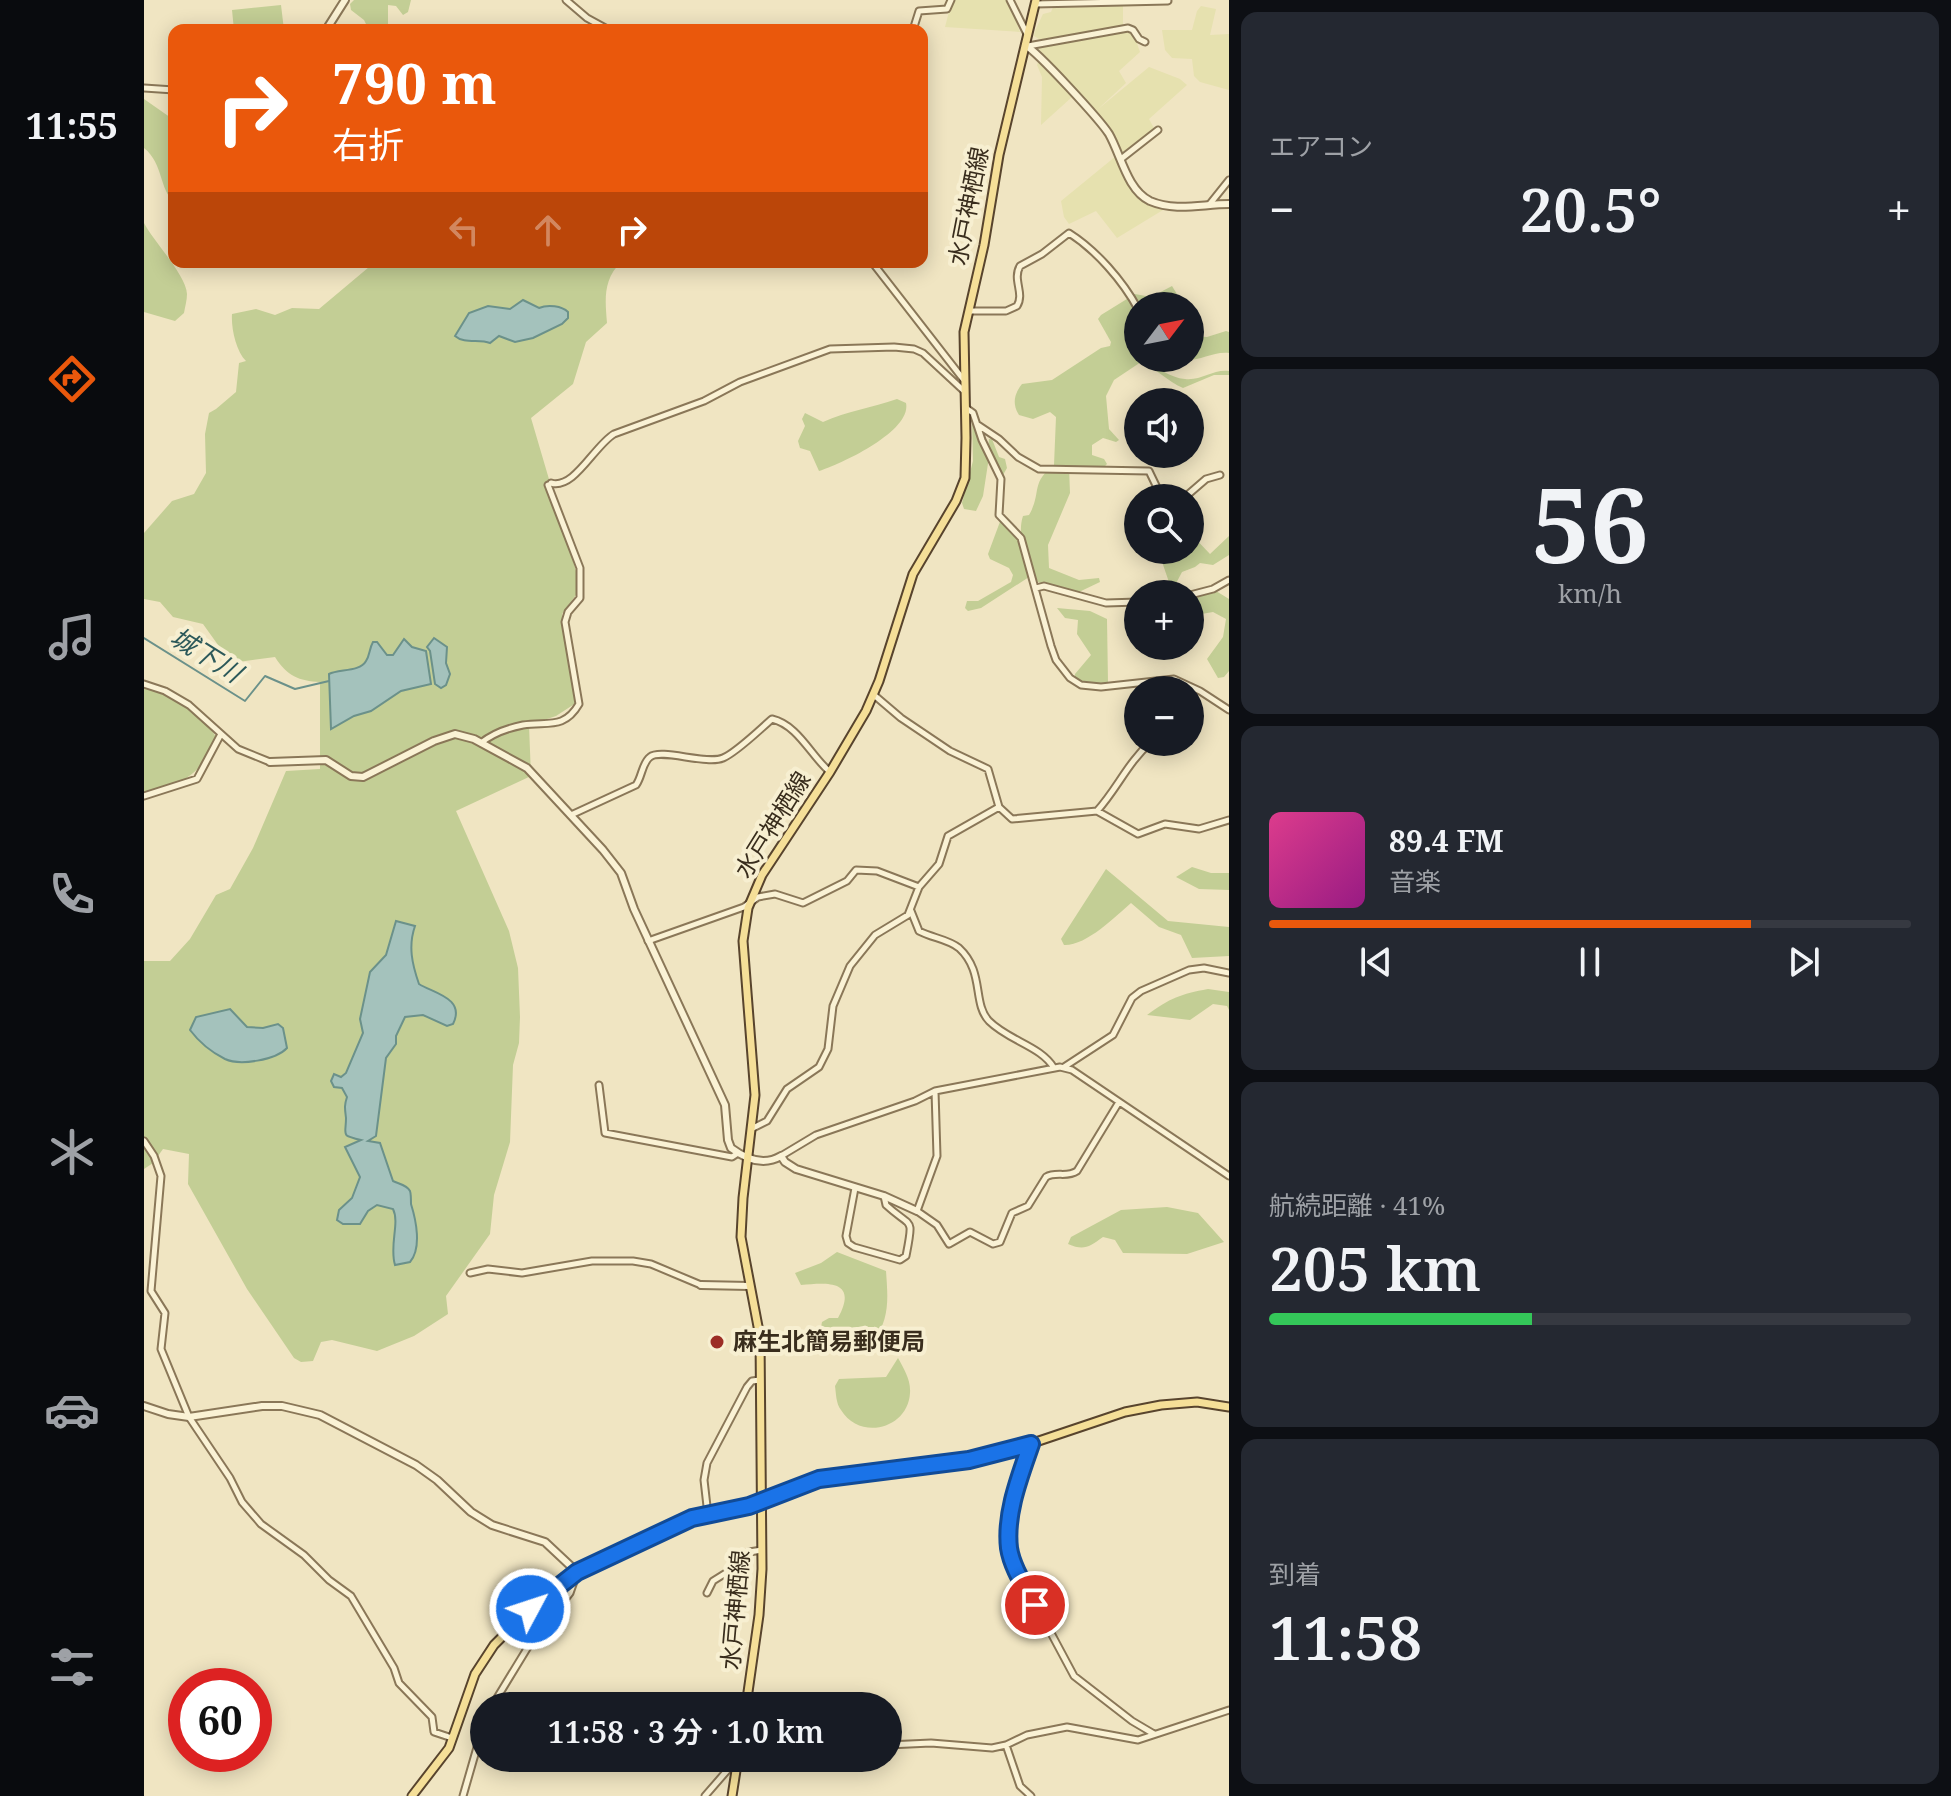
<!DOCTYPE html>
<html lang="ja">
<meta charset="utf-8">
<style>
:root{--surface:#171b24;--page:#242831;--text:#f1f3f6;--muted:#9ea1a6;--line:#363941;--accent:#ea580c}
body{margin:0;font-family:"Noto Serif","Noto Sans JP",serif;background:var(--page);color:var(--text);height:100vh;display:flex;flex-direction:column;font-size:30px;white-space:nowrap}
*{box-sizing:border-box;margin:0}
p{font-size:26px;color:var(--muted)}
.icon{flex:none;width:44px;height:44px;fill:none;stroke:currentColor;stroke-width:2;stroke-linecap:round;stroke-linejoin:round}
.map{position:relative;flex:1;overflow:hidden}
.side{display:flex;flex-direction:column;gap:12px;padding:12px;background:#0d0f14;width:722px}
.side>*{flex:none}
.hud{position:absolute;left:24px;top:24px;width:760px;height:244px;border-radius:16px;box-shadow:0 4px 20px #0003;background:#ea580c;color:#fff;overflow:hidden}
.needle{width:52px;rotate:58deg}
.tools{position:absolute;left:980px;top:292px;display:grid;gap:16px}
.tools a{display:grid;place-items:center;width:80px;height:80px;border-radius:50%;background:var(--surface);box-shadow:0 4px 20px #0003;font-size:40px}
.speed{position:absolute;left:24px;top:1668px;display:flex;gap:16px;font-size:40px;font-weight:700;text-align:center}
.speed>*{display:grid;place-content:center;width:104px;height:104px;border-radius:50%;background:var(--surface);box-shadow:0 4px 20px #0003;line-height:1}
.speed .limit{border:12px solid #d22;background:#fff;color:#111}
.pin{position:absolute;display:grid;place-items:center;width:68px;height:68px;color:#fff;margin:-34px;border:4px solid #fff;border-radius:50%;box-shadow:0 2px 8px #0007}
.me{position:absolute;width:88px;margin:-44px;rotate:50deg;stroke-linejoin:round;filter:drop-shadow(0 0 6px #0008)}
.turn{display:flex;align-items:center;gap:28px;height:168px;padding:0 32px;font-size:36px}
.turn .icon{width:104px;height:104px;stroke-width:2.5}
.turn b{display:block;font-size:56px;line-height:68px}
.lanes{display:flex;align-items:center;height:76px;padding:0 32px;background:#0003;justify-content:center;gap:40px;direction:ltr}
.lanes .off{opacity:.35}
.big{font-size:60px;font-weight:600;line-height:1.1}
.side .card{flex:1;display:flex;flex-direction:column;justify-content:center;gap:12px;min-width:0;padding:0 28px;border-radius:16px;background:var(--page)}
.side .dial{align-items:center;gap:0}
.dial b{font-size:104px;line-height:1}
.song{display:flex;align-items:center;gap:24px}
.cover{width:96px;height:96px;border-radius:12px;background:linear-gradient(135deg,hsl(330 70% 55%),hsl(310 70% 35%))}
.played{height:8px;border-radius:4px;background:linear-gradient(90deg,var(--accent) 75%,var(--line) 75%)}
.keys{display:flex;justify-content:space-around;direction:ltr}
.heat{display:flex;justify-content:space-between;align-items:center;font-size:44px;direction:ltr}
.charge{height:12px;border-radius:6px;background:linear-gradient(90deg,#34c759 41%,var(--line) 0)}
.trip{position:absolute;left:326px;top:1692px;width:432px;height:80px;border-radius:40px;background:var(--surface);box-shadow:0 4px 20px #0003;font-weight:600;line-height:80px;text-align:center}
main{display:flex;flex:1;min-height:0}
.tabs{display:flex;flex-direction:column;width:144px;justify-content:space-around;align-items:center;background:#090b0e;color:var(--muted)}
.tabs .icon{width:56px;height:56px}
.tabs .selected{color:var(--accent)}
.tabs b{font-size:36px;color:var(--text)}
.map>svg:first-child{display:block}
.farmland{fill:#e6e1af}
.green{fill:#c3ce95}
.water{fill:#a4c2bc;stroke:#6b918a;stroke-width:2}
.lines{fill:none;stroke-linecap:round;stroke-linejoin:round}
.stream{stroke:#6b918a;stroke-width:2}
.minor-casing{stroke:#8a7758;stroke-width:9}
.tertiary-casing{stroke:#8a7758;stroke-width:10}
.primary-casing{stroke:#58442d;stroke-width:11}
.minor{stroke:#faf2d5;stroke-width:5}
.tertiary{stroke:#faf2d5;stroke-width:6}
.primary{stroke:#f5df98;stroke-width:7}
.route-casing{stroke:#114b97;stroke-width:20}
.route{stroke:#1a73e8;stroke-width:14}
.poi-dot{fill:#9c2d25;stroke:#f7efd1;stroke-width:3}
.labels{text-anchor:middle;stroke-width:8;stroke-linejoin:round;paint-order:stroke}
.street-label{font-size:24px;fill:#392d1d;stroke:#f7efd1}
.poi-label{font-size:24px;font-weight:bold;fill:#392d1d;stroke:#f7efd1;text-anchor:start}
.water-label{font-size:26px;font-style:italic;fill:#2c595a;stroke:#f7efd1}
</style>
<main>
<nav class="tabs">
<b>11:55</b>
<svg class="icon selected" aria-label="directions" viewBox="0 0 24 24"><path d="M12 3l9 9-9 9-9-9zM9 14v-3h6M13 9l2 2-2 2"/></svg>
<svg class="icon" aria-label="music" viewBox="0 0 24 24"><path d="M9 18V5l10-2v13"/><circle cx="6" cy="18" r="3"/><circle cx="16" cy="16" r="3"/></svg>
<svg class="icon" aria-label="phone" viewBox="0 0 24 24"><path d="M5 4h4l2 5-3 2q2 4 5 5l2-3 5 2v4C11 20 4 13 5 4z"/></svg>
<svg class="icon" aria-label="climate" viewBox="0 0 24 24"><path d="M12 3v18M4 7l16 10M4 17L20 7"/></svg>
<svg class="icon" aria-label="car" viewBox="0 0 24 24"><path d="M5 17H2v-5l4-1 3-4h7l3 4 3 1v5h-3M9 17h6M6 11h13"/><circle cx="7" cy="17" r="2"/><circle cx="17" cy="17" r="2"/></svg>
<svg class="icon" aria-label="filters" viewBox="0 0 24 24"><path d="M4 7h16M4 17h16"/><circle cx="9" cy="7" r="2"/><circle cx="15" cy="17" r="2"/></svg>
</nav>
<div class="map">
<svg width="1085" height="1796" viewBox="0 0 1085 1796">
<rect width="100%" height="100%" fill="#f0e5c2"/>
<path class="farmland" d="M808 0H864L876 32 801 27Z
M910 5 979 6V26L917 39H895L890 36 891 31 899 14 907 12Z
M1057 6 1072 9 1066 35 1085 34V90L1056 82 1050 76 1048 59 1028 58 1021 50 1018 30H1048L1053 11Z
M982 30 990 35 996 52 975 71 982 83 953 110 1005 67 1036 79 1043 85 1005 119 1011 130 978 155 969 135 893 47Z
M895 60 928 97 897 125 898 77 893 65Z
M972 156 993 196 1019 210 973 238 952 211 925 224 920 217 917 201Z"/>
<path class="green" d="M210 0H267L264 12 259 15 252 6 244 5V30H225L220 20 207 10 206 4Z
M137 5 140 30H90L88 10Z
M0 99 30 120V161H26L24 168 30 173V201C15 190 20 164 0 148Z
M0 223C10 242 42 275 43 294 43 300 41 307 40 313L31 321 0 312Z
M231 262H477C459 280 461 299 463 323L442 342 429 384 387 418 437 588 418 614 432 703 412 716 385 725 387 776 312 811 365 931 374 968 376 1017 375 1043 369 1065 366 1142 350 1195 346 1234 302 1296 304 1314 270 1336 233 1351 188 1340 177 1342 169 1361 157 1362 150 1358 103 1289 44 1184 45 1154 19 1149 9 1163 0 1169V961H26L46 939 72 895 86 889 109 848 142 771 176 769V682C155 681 143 676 131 657L87 663 59 624 29 617 16 602 0 599V533L28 501 50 494 62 473 61 434 65 413 72 409 92 392 95 363 102 361C92 351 87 328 88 314L112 309 131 315 148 308 175 309Z
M1028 286 1036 299 1033 306H994V358H999L1000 361C1014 367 1026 378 1041 379 1057 381 1069 369 1085 371V375H1070L1039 388C1023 381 1013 369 997 362L970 380 962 396 965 429 975 440 972 442 959 438 948 445V455L960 459 963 464 960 467H925L926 493 904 545 905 568 935 580 955 578 956 582 935 592 894 582C884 562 872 537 879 516L885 515C898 493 886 483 910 465L912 417 906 412 889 419 875 415C868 404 870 394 878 384L908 380 957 348 966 346 967 342 954 319 957 315 991 294 1007 297Z
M1082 331 1085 332V353C1065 351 1051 366 1030 358H1046V336L1063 337Z
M753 399 762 403C768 431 697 464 675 471L666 451 656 448 654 441 661 426 658 419 661 413 679 422C703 411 728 408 753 399Z
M828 420 833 430 835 442 844 447 845 439H848L855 457 861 459 863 468 859 475 849 457H845L839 496 832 511 820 509 818 503 829 461Z
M857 519 877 543V554L885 577 837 608 824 611 821 608 823 601H834L867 582 869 575 865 568 846 559 844 554Z
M1046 533 1066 554 1085 536V555L1069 565 1056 563 1051 567 1038 572 1028 591 1014 550H1046Z
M1072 591 1085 599V671L1080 677 1074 678 1063 659 1079 637 1082 619 1069 612 1046 616V596Z
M913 608 946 611 963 619 964 683C953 687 941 684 931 678V674L947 655 933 634 934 620 921 618Z
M0 688C28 696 57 711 72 737 64 769 32 791 0 792Z
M1048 867 1067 873H1085V890L1055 889 1032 877Z
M962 869 1024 921 1085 927V956L1048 958 1037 935 1015 927 987 903C971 917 942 946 920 945L917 939Z
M1064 989 1085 992V1010L1083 1006 1069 1004 1046 1020 1003 1015C1026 998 1037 994 1064 989Z
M1023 1207 1054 1213 1080 1242 1043 1254 979 1253 971 1240 959 1237C945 1247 940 1251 924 1244L927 1237 977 1210Z
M693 1252 742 1271C744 1299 746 1319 729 1342L682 1345 675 1338 678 1322 685 1318H694C714 1281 686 1282 657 1285L651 1273 677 1263Z
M754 1358C760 1369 767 1380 766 1393 764 1429 716 1441 697 1410 692 1404 692 1393 691 1386L695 1379 742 1377Z"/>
<path class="water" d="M379 300 395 308C404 304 418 306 424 312V318L418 324 389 338 371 342 355 336 346 343C335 339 320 344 311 336L325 313 344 306 366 309Z
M290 638 303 647 302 663 306 674 302 685 297 688 291 684 286 651 283 647Z
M260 639 268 647 282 651 287 684 257 691 227 711 210 716 187 729 185 674C195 669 216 672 222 661 226 655 225 649 229 642H233L243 655H249Z
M252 921 271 926C264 946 268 964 275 984 289 993 322 998 309 1024L303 1026 279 1015 261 1017 252 1036V1044L242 1058 232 1136 224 1141 236 1143 249 1181C255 1184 263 1185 266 1191 267 1194 267 1201 267 1204 272 1220 278 1248 266 1262L251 1265C245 1245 256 1223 249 1209L233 1205 224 1211 216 1224H199L193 1220 195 1210 208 1198 216 1177 201 1147 217 1140C196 1135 202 1136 202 1118 201 1109 200 1106 203 1097L198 1088 190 1087 187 1081 190 1074 197 1077 202 1073 219 1033 216 1019 226 972 242 955Z
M86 1009 103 1027 119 1028 134 1024 139 1028 143 1048C132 1060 96 1066 81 1059 67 1052 55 1042 46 1030L52 1017Z"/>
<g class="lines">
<path class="stream" d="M0 638 101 701 121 676 151 689 185 681"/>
<defs>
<path id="minor" d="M422 0 443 18 465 30
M866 0 883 34
M891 4 1024 1
M769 30 775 11 803 9 807 0
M884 46 984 28 989 30 995 39 1001 42
M0 88 30 90
M977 159 1014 130
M1065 205 1085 180
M728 262 819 379
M825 311H862L873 306C881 293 868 280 876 266L898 254 925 233C952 250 979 281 994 309
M822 408 829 413 838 440 857 479 855 515 877 538 907 646 912 660 926 678 937 685 957 687 1030 679 1056 691 1085 710
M834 425 855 439 874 457 895 469 1005 471 1018 498
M407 483C430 490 450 446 470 434L560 401 596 382 686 349 750 347 770 349 779 353 820 391
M1040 498 1062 479 1076 475
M892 588 900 586 962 603 994 602
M1046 595 1069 589 1085 580
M0 684 21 691 45 705 94 749 126 762
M730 695 757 718 806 751 844 769 855 807 868 819 953 811 994 834 1021 824 1055 829 1085 820
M337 743C348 734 364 728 379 725 403 721 420 730 435 704L421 622 424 612 436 598V568L404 485
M0 796 53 779 77 734
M953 811C973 789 984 762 1007 742
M427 815 492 785C498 777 498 763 506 757 517 748 562 765 579 758 593 752 615 730 628 719 654 725 667 756 686 772
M767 911 775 931C788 938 804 939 815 948 841 972 828 1003 845 1021 865 1041 897 1046 910 1068
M504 941 600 907 614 897 631 894 659 903 703 881 712 870 733 871 775 887
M920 1067 969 1035 988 998 997 991 1045 970 1060 968 1085 973
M455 1085 461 1133 588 1157 594 1153
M791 1091 793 1156 773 1211 793 1225 805 1244 826 1232 849 1244 856 1242 868 1213 884 1206 902 1177C912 1171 923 1178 933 1171L975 1102
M607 1129 623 1121 643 1089 675 1067 684 1049 689 1006 706 966 731 935 764 915 775 887 795 864 804 836 855 807
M0 1141 10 1156 17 1176 7 1291 21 1313 17 1349 45 1417 86 1478 98 1502 117 1524 160 1555 185 1580 207 1596 250 1668 255 1683 288 1717 290 1732 308 1738
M637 1156 672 1135 771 1101 791 1091 916 1067 928 1070 1085 1176
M711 1188 702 1236 704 1243 710 1247 756 1260 762 1256C770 1215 768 1229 742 1205L740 1196
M326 1273 344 1269 378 1273 448 1261H489L507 1264 557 1285
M886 1444C874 1482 859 1522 869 1562L930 1676 988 1721 1010 1734
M564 1515 560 1480 563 1463 603 1387 608 1381 616 1380
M563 1593 569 1581 585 1571 605 1552 618 1550
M348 1706 384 1647 426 1593 433 1573
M744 1745 787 1743 848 1748 862 1745 883 1735 923 1727 994 1740 1085 1710
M862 1745 876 1786 887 1796
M319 1796 340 1723
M561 1796 587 1766 593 1765"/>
<path id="tertiary" d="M182 30 201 0
M881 45C894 52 956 120 965 134 977 155 983 190 1006 201 1032 212 1058 204 1085 204
M126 762 182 760 207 776 219 777 290 741 311 734 330 739 383 768 459 850 477 873 490 909 581 1105 584 1140 587 1148C603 1160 620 1166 637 1156L641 1162 652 1169 740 1196 773 1211
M557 1285 605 1286
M0 1406 24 1414 45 1417 118 1406H138L176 1415 272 1465 293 1480 327 1512 348 1525 401 1542 433 1572"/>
<path id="primary" d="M602 1706 615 1615 618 1569 616 1337 597 1237 599 1198 611 1095 599 941 604 908 618 875 686 772 722 711 735 681 769 574 812 501 821 478 822 438 820 332 840 245 855 155 892 0
M268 1796 305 1748 331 1674 350 1645 386 1609 433 1572 504 1536 535 1522 605 1506 675 1479 825 1460 862 1452 981 1412 1017 1405 1053 1402 1085 1407
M588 1796 594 1758"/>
</defs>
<use href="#minor" class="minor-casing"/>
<use href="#tertiary" class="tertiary-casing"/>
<use href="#primary" class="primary-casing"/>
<use href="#minor" class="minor"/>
<use href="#tertiary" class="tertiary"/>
<use href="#primary" class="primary"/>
</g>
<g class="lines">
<defs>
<path id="route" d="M386 1609 433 1572 548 1518 605 1506 675 1479 825 1460 887 1444C876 1476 861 1513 865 1548 868 1568 882 1588 891 1605"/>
</defs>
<use href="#route" class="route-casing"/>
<use href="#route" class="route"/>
</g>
<circle class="poi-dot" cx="573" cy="1342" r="8"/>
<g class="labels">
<g class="street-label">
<text transform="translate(825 206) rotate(-79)" y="8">水戸神栖線</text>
<text transform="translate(629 825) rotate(-58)" y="8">水戸神栖線</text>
<text transform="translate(592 1610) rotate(-85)" y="8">水戸神栖線</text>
</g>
<g class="poi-label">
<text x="589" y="1350">麻生北簡易郵便局</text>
</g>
<g class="water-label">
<text transform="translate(62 655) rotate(32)" y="9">城下川</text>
</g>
</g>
</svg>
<div class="tools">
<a><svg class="needle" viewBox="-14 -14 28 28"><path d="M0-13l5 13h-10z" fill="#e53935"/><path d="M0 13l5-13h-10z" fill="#9ea1a6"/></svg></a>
<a><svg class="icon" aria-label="sound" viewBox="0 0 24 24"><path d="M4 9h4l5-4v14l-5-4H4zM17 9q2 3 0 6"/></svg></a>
<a><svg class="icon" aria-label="search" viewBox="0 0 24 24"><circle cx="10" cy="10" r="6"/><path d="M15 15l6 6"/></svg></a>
<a>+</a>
<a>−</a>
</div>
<div class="speed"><div class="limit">60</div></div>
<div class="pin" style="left:891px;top:1605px;background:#d93025"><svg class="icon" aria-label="arrive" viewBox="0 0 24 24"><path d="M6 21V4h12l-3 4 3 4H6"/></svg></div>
<svg class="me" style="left:386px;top:1609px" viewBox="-20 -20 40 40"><circle r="17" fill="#1a73e8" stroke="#fff" stroke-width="3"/><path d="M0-11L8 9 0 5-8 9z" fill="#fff"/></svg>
<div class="trip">11:58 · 3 分 · 1.0 km</div>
<div class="hud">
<div class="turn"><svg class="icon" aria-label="right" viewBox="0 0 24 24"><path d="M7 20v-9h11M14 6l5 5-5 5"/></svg><div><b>790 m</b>右折</div></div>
<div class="lanes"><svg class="icon off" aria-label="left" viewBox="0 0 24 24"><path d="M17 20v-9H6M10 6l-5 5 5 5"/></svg><svg class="icon off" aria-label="ahead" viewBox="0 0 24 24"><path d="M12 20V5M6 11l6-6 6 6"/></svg><svg class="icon" aria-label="right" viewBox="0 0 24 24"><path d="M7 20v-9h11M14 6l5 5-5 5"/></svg></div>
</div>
</div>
<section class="side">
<div class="card"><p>エアコン</p>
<div class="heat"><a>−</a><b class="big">20.5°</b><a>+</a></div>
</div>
<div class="card dial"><b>56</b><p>km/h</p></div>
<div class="card">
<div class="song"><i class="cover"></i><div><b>89.4 FM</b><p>音楽</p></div></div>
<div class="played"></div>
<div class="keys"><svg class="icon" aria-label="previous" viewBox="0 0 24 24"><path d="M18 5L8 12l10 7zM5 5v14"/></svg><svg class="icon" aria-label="pause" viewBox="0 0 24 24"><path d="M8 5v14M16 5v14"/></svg><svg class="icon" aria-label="next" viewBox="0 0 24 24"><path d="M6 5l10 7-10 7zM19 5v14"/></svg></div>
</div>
<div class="card"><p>航続距離 · 41%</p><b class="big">205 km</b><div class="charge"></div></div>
<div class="card"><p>到着</p><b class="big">11:58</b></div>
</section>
</main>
